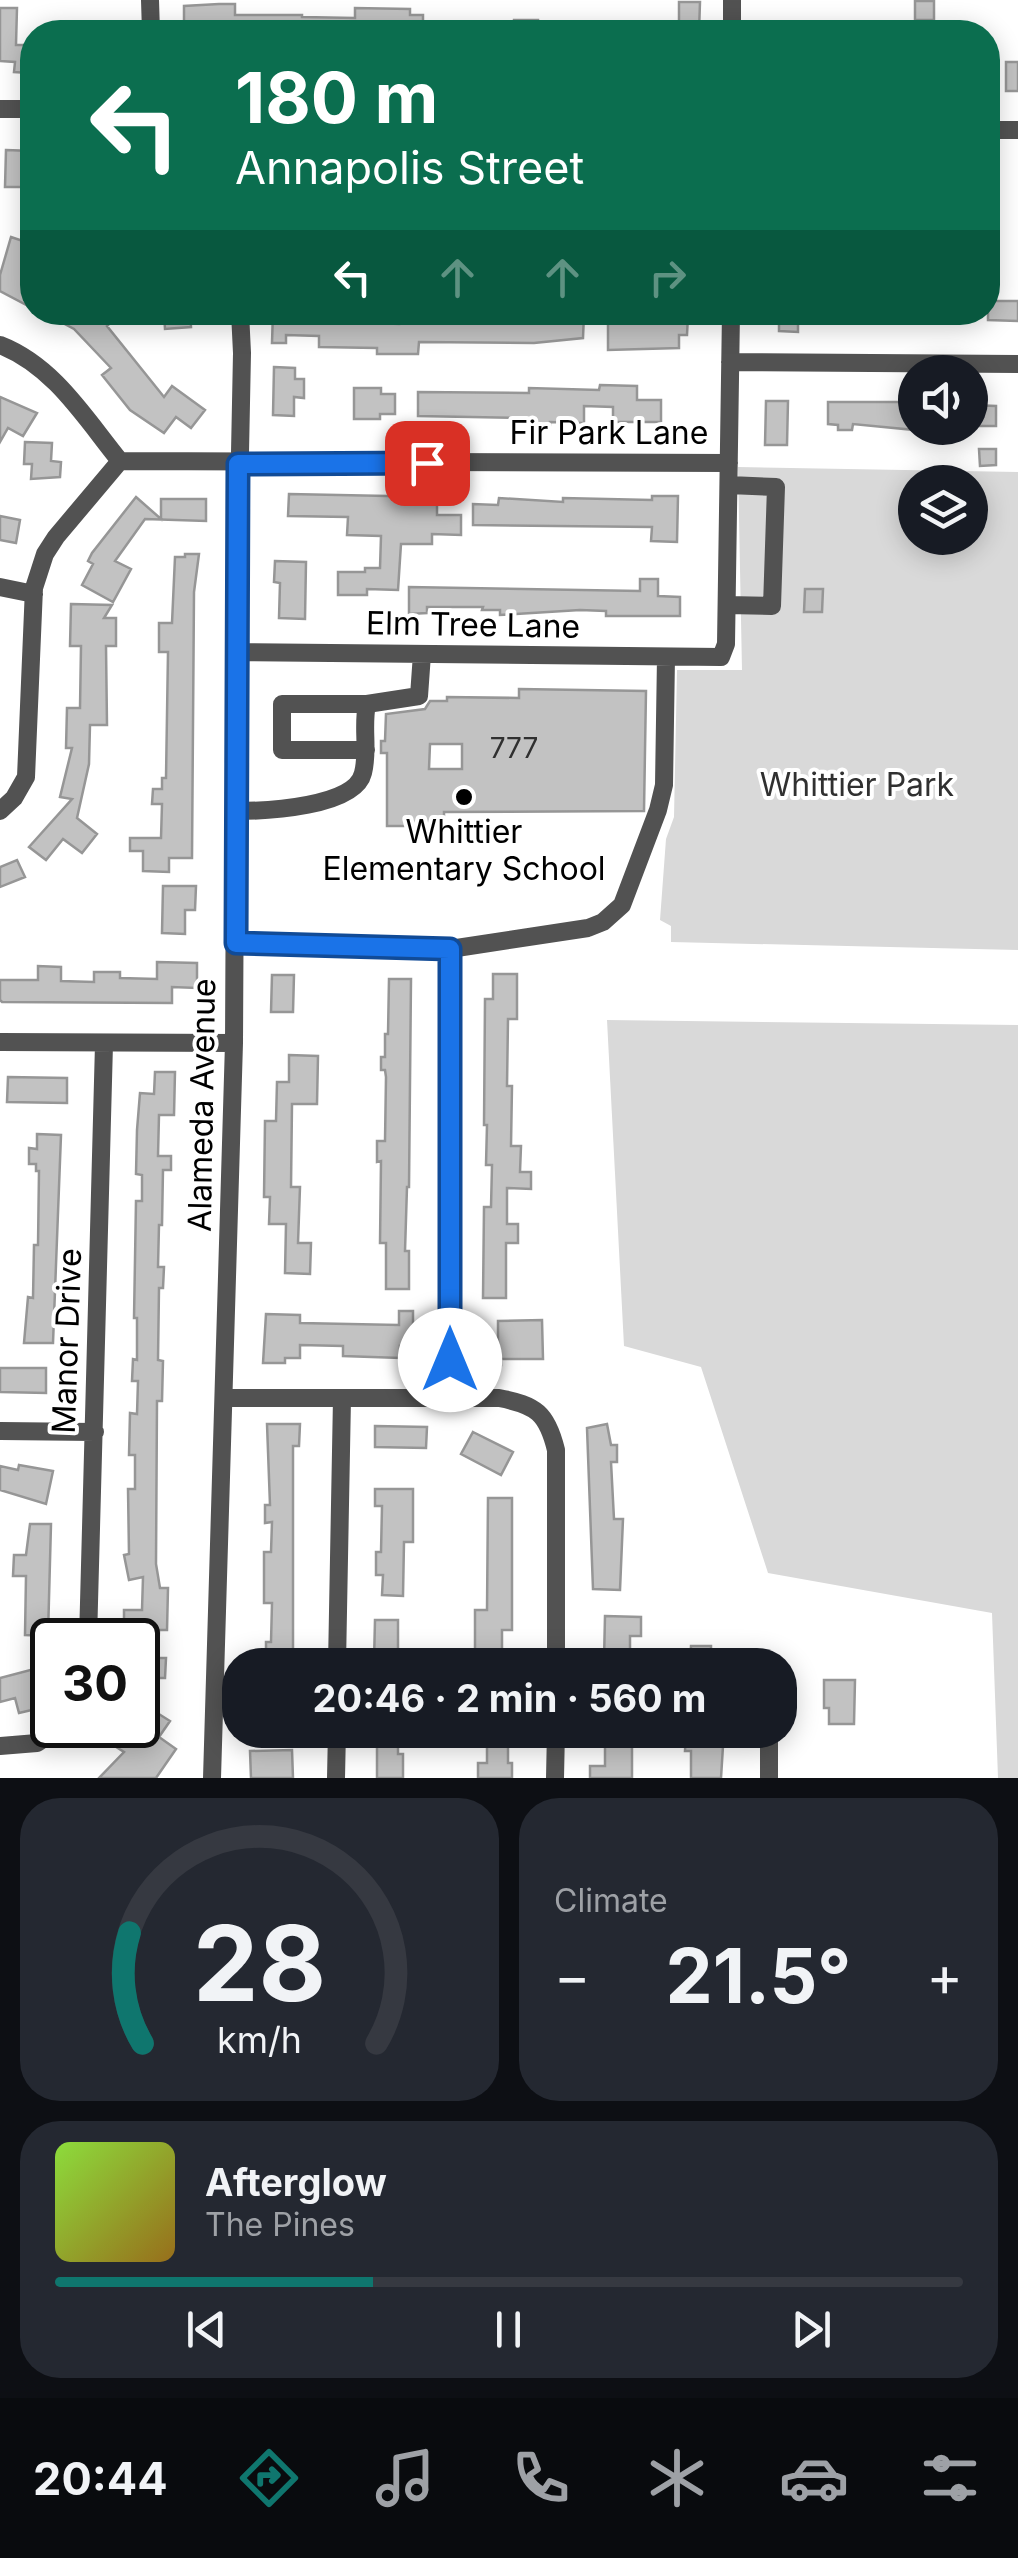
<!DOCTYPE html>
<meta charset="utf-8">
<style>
:root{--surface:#171b24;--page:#242831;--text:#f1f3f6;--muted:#9ea1a6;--line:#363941;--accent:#0f766e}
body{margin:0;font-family:Inter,sans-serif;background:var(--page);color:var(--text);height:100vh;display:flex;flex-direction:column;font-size:38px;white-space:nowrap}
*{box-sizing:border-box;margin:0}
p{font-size:32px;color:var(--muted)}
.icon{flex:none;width:55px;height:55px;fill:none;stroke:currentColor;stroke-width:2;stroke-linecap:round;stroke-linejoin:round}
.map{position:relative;height:1778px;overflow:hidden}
.panel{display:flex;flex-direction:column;gap:20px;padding:20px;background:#0d0f14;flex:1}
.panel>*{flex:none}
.hud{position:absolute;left:20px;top:20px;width:980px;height:305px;border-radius:40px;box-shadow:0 5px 25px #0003;background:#0b6e4f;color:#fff;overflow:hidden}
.fabs{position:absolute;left:898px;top:355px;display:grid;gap:20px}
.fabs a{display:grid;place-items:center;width:90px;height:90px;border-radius:50%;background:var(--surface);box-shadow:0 5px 25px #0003;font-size:50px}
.speed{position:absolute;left:30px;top:1618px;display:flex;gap:20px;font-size:50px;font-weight:700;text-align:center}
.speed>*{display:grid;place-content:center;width:130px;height:130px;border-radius:50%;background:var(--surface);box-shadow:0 5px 25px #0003;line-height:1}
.speed .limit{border:5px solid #111;border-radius:15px;background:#fff;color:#111}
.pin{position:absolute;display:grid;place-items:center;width:85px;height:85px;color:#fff;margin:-42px;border-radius:20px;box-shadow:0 5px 15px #0006}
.me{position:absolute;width:110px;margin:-55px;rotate:0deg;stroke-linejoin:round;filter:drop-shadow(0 0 8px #0008)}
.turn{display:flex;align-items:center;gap:35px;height:210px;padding:0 50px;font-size:45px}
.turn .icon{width:130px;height:130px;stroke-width:2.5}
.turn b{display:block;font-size:70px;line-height:85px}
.lanes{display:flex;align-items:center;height:95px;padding:0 50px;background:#0003;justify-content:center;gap:50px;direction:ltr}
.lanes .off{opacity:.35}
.big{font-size:75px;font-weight:700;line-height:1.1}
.panel .widget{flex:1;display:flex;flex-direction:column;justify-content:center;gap:15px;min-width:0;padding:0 35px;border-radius:40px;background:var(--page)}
.panel .dial{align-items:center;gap:0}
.dial svg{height:260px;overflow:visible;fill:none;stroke:var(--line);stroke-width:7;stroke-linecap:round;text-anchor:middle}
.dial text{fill:var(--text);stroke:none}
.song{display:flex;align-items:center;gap:30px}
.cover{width:120px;height:120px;border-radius:15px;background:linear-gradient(135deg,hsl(90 70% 55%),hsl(40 70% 35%))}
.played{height:10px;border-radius:5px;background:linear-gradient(90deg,var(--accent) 35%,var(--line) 35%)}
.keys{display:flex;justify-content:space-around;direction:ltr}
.heat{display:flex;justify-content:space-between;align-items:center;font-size:55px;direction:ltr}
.panel .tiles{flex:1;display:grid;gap:20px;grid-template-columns:1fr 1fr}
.widget:last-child{grid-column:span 2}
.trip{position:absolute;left:222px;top:1648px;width:575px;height:100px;border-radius:40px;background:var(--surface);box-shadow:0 5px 25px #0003;font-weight:700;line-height:100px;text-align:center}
.tab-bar{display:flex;height:160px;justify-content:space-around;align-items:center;background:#090b0e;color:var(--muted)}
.tab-bar .icon{width:70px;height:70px}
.tab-bar .active{color:var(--accent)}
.tab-bar b{font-size:45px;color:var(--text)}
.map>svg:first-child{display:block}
.green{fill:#d9d9d9;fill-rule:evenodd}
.building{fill:#c2c2c2;stroke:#969696;stroke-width:2.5;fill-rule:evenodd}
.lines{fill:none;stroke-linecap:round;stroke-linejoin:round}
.minor{stroke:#525252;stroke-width:18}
.route-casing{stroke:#114b97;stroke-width:25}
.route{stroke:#1a73e8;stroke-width:18}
.poi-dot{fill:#000;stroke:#fff;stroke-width:4}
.labels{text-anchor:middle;stroke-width:8;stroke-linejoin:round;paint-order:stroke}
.number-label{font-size:28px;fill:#303030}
.street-label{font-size:32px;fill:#000;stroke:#fff}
.park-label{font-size:32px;fill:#303030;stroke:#fff}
.poi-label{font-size:32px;fill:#000;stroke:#fff}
</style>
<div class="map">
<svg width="1018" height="1778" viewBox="0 0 1018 1778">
<rect width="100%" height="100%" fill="#fff"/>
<path class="green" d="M738 467 1018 472V950L671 942V926L660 920 666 839 674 817 677 670H742ZM915 482H970V538H915Z
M607 1020 1018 1025V1778H998L992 1613 768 1573 701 1367 624 1346Z"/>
<path class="building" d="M915 1H934V20H915Z
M679 2H700L699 32H679Z
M219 4H235V15H302V17L355 18V8L410 9V15H423V32H394V27H362V32H208V27H184V6Z
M0 8H17L16 45H30L29 73 14 72 15 62 0 61Z
M514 20H538V32H513Z
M1006 62H1018V91H1006Z
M6 150 32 151V177H22V187H5Z
M11 237 29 243 24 262 32 267V308L0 291V275Z
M988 301H1018V321L988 320Z
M42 312H104L112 321 107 326 164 397 172 386 205 410 191 428 176 417 164 433 130 410 102 375 111 368 74 329Z
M164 312H190L191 327 165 329Z
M273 312H345V322L399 324V315L451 317V314H469V320L515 321V313H535V317L584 314 583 338 534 343 419 342 418 354H377V348L319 347V336L286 335V343H272Z
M779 312H798V332L779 331Z
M657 314 688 315 687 335H679V348L608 350V317L657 318Z
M274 367 295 368V379H304V398L294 397V416L273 415Z
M600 385 637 386V400H661V422H613V407L584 406V423L550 422V425H528V418L418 416V392L529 393V388L599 390Z
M354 388H381V394H395V414H380V419H354Z
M0 397 37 413 23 436 8 428 0 442Z
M766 401H788L787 445H765Z
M828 402H903V407H915V430L853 424 852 430H838V425L828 424Z
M970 405 996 406V426H970Z
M25 442 52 443 51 461 61 462 60 477 31 479 32 464H24Z
M979 449H996V465L980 466Z
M289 494 437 497V515H461V535L432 534V544H401L398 590 367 589V595H338V572H365V568H380L381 536 347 535 348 517 288 516Z
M652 496H678L677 542 651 541 652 527 473 525V504L498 505 499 498 563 502V498L652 500Z
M136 497 161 519V499H206V521L145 519 115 561 131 569 113 602 82 585 93 564 88 561 92 553Z
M0 516 20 520 16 543 0 540Z
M185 554H199L194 592 192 858H169V872L143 871V851H130V838H161L162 804H152L153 789H162V778H166L168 652H159V623H172L175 557H185Z
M275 561 306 562 305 619 279 618 280 583 274 582Z
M640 579H658V596L680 597V616H606V611L580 610 500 615V610H482L483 607H427V613L409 614V587L640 591Z
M805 589H823L822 612H804Z
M71 604 112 605 104 618H116V646H106L107 725H90L89 764 77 818 97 834 82 853 63 839 46 860 29 847 72 799 60 797 72 748H66L67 708H80L81 646H70Z
M519 689 646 691 644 811 444 812V826H387V753H381V741H385L386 714 425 709 430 701H447V697L519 698ZM430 744H462V769H429Z
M17 860 25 877 0 887V867Z
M163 886H196L195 910H185V934L162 933Z
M157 962 197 963V988L172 987V1003L2 1002 0 1000V980H38V966L61 967V981L94 982V972H120V978L157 979Z
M493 974H517V1019H508L507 1086H512L511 1146H521L520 1172H531V1189L507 1188V1224H518V1243H506V1298H483L484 1207H491L492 1165H486L487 1125H484L485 999H493Z
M272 975H294L293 1012H271Z
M389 979H411L409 1187H407L405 1251H409V1289H386V1243H380L381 1161 377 1162V1141H385L386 1077 385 1070H381V1057H385V1034H388Z
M289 1055 318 1056 317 1104H292L291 1187H300L298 1243H311L310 1274 285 1273 286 1224H269L270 1197H264L265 1121H276L277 1082H289Z
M155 1072H175L174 1115H159L158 1156H171V1170H163L162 1225H159L158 1267H164L163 1288H159L158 1360 163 1361 162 1401H157L156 1564 160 1588H168L167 1630H159L158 1658H166L165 1678H158V1694L138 1693V1629H124V1610H142L143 1577 129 1580 124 1555 129 1554 128 1489H135V1455H129L130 1413 137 1414 138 1381H132L133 1359 137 1360V1318H134L136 1201H142V1175L136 1174 137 1130 140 1093 154 1094Z
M8 1077 67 1078V1103L7 1102Z
M37 1134 61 1135 53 1343H24L28 1297 33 1298 34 1245H38L39 1171H36V1164H29V1148L37 1149Z
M399 1311H413V1325H416V1346H400V1358L343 1356V1346L300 1345V1358H285V1363H263L266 1314 300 1315V1323L399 1325Z
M542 1320 543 1359H501V1365H484V1346H498V1321Z
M0 1368H46V1393L0 1392Z
M267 1424H300L299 1446H293V1663H266V1642H271L272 1603H264V1552H271L272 1522 265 1523V1505H270Z
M607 1424 611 1445H617V1462H611L614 1519H623L620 1590 593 1589 587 1428Z
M375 1426 427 1427 426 1448 375 1447Z
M473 1432 513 1452 501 1475 461 1454Z
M19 1465 53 1471 46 1504 0 1490V1466L18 1470Z
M375 1489H413V1542H404L403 1596 382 1595 383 1575H376V1552H381L382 1506H375Z
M488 1498H512V1630H502V1660H475V1610H487Z
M30 1524H51L48 1636 25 1635 26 1576H13L14 1555H26Z
M605 1616 641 1617V1636H630V1660H604Z
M375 1620H398V1662L374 1661Z
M691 1646H711V1653H731V1665H690Z
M38 1668 44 1690 36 1692 40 1708 19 1713 15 1698 0 1702V1678Z
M824 1680H855L854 1724H829V1708H824Z
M143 1704 170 1721 159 1737 176 1749 156 1778H99L124 1752 102 1738 111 1725H138V1712Z
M686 1730H724L721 1778H691V1751H685Z
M487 1733H508V1763H512V1778H478V1763H487Z
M605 1734H632V1778H590V1766H605Z
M377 1738H398V1754H403V1778H377Z
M292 1750 293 1778H251L250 1751Z"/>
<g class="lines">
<path class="minor" d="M150 0 151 32
M732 0V32
M0 109H32
M988 130H1018
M0 345C54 366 85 418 120 461L729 463
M730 362 1018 364
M0 587 34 594
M727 605 772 606 776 487 729 485
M236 652 721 657 726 644 731 312
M366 750H282V704H367
M0 811 14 798 26 777 34 588 45 554 56 537 120 461
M236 811C266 811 355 807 363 773 369 750 362 727 367 704L419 696 422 654
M236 943 450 949 588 928 603 922 622 905 658 810 664 785 666 657
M450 949V1398
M0 1042 234 1043
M225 1398H499C536 1405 547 1413 556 1450V1665
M0 1431 95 1432
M88 1640 104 1044
M337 1665 342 1398
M0 1746 37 1743 64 1725
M212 1778 234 1043 236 652 242 353 240 312
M336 1778 337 1730
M555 1778 556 1730
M769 1778V1730"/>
</g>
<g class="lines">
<defs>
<path id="route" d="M427 463 238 464 236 943 450 949V1360"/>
</defs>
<use href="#route" class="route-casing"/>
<use href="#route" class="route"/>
</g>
<circle class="poi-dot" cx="464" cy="797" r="10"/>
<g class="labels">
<g class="number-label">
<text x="514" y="758">777</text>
</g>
<g class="street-label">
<text x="609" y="444">Fir Park Lane</text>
<text transform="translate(473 625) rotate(1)" y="11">Elm Tree Lane</text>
<text transform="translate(202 1105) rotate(-89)" y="11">Alameda Avenue</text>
<text transform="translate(67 1341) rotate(-88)" y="11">Manor Drive</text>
</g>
<g class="park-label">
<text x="857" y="796">Whittier Park</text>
</g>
<g class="poi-label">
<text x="464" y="843">Whittier<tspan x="464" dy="37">Elementary School</tspan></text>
</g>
</g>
</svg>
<div class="fabs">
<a><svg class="icon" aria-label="sound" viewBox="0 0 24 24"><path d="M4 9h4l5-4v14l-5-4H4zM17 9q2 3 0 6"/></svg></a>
<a><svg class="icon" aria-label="layers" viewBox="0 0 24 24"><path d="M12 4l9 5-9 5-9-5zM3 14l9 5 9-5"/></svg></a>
</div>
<div class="speed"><div class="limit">30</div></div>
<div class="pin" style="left:427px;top:463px;background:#d93025"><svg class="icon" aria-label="arrive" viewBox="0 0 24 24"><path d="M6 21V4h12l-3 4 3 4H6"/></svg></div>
<svg class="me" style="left:450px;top:1360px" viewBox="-20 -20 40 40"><circle r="19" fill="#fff"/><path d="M0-13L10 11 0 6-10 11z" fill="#1a73e8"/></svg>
<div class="trip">20:46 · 2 min · 560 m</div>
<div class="hud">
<div class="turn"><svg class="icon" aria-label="left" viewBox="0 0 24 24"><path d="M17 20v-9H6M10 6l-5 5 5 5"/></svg><div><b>180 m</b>Annapolis Street</div></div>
<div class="lanes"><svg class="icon" aria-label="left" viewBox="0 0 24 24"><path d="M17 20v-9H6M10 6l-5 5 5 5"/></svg><svg class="icon off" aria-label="ahead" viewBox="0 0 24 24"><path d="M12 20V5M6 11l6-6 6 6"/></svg><svg class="icon off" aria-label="ahead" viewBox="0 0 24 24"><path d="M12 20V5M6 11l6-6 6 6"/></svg><svg class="icon off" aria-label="right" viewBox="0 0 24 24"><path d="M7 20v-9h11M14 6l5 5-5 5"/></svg></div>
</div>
</div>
<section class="panel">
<div class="tiles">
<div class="widget dial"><svg viewBox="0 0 100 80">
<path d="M14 69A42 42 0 1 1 86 69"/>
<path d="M14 69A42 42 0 0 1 10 35" stroke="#0f766e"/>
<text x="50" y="56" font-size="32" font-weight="700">28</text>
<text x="50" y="72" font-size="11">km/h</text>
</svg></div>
<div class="widget"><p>Climate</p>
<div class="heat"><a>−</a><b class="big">21.5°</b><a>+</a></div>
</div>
<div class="widget">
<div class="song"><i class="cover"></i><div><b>Afterglow</b><p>The Pines</p></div></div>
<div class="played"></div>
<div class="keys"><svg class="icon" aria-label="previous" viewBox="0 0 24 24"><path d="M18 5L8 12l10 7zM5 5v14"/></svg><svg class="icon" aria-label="pause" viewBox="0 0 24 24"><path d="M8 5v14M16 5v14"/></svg><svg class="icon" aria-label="next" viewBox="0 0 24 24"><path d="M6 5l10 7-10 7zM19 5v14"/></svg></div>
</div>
</div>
</section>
<nav class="tab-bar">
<b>20:44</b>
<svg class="icon active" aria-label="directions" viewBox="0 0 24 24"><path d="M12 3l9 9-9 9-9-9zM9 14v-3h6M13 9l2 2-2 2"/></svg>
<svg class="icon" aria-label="music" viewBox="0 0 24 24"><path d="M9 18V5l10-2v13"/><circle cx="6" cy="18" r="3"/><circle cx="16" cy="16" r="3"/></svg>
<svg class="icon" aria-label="phone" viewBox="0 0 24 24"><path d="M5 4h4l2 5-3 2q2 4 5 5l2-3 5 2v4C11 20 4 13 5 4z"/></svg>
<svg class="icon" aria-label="climate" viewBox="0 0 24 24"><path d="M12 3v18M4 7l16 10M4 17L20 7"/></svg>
<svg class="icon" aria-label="car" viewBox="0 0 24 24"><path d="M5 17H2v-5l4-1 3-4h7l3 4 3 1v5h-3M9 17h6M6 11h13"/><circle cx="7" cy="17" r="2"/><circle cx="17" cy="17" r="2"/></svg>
<svg class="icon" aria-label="filters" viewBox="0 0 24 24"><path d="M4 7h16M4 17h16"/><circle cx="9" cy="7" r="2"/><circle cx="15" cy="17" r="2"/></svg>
</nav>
